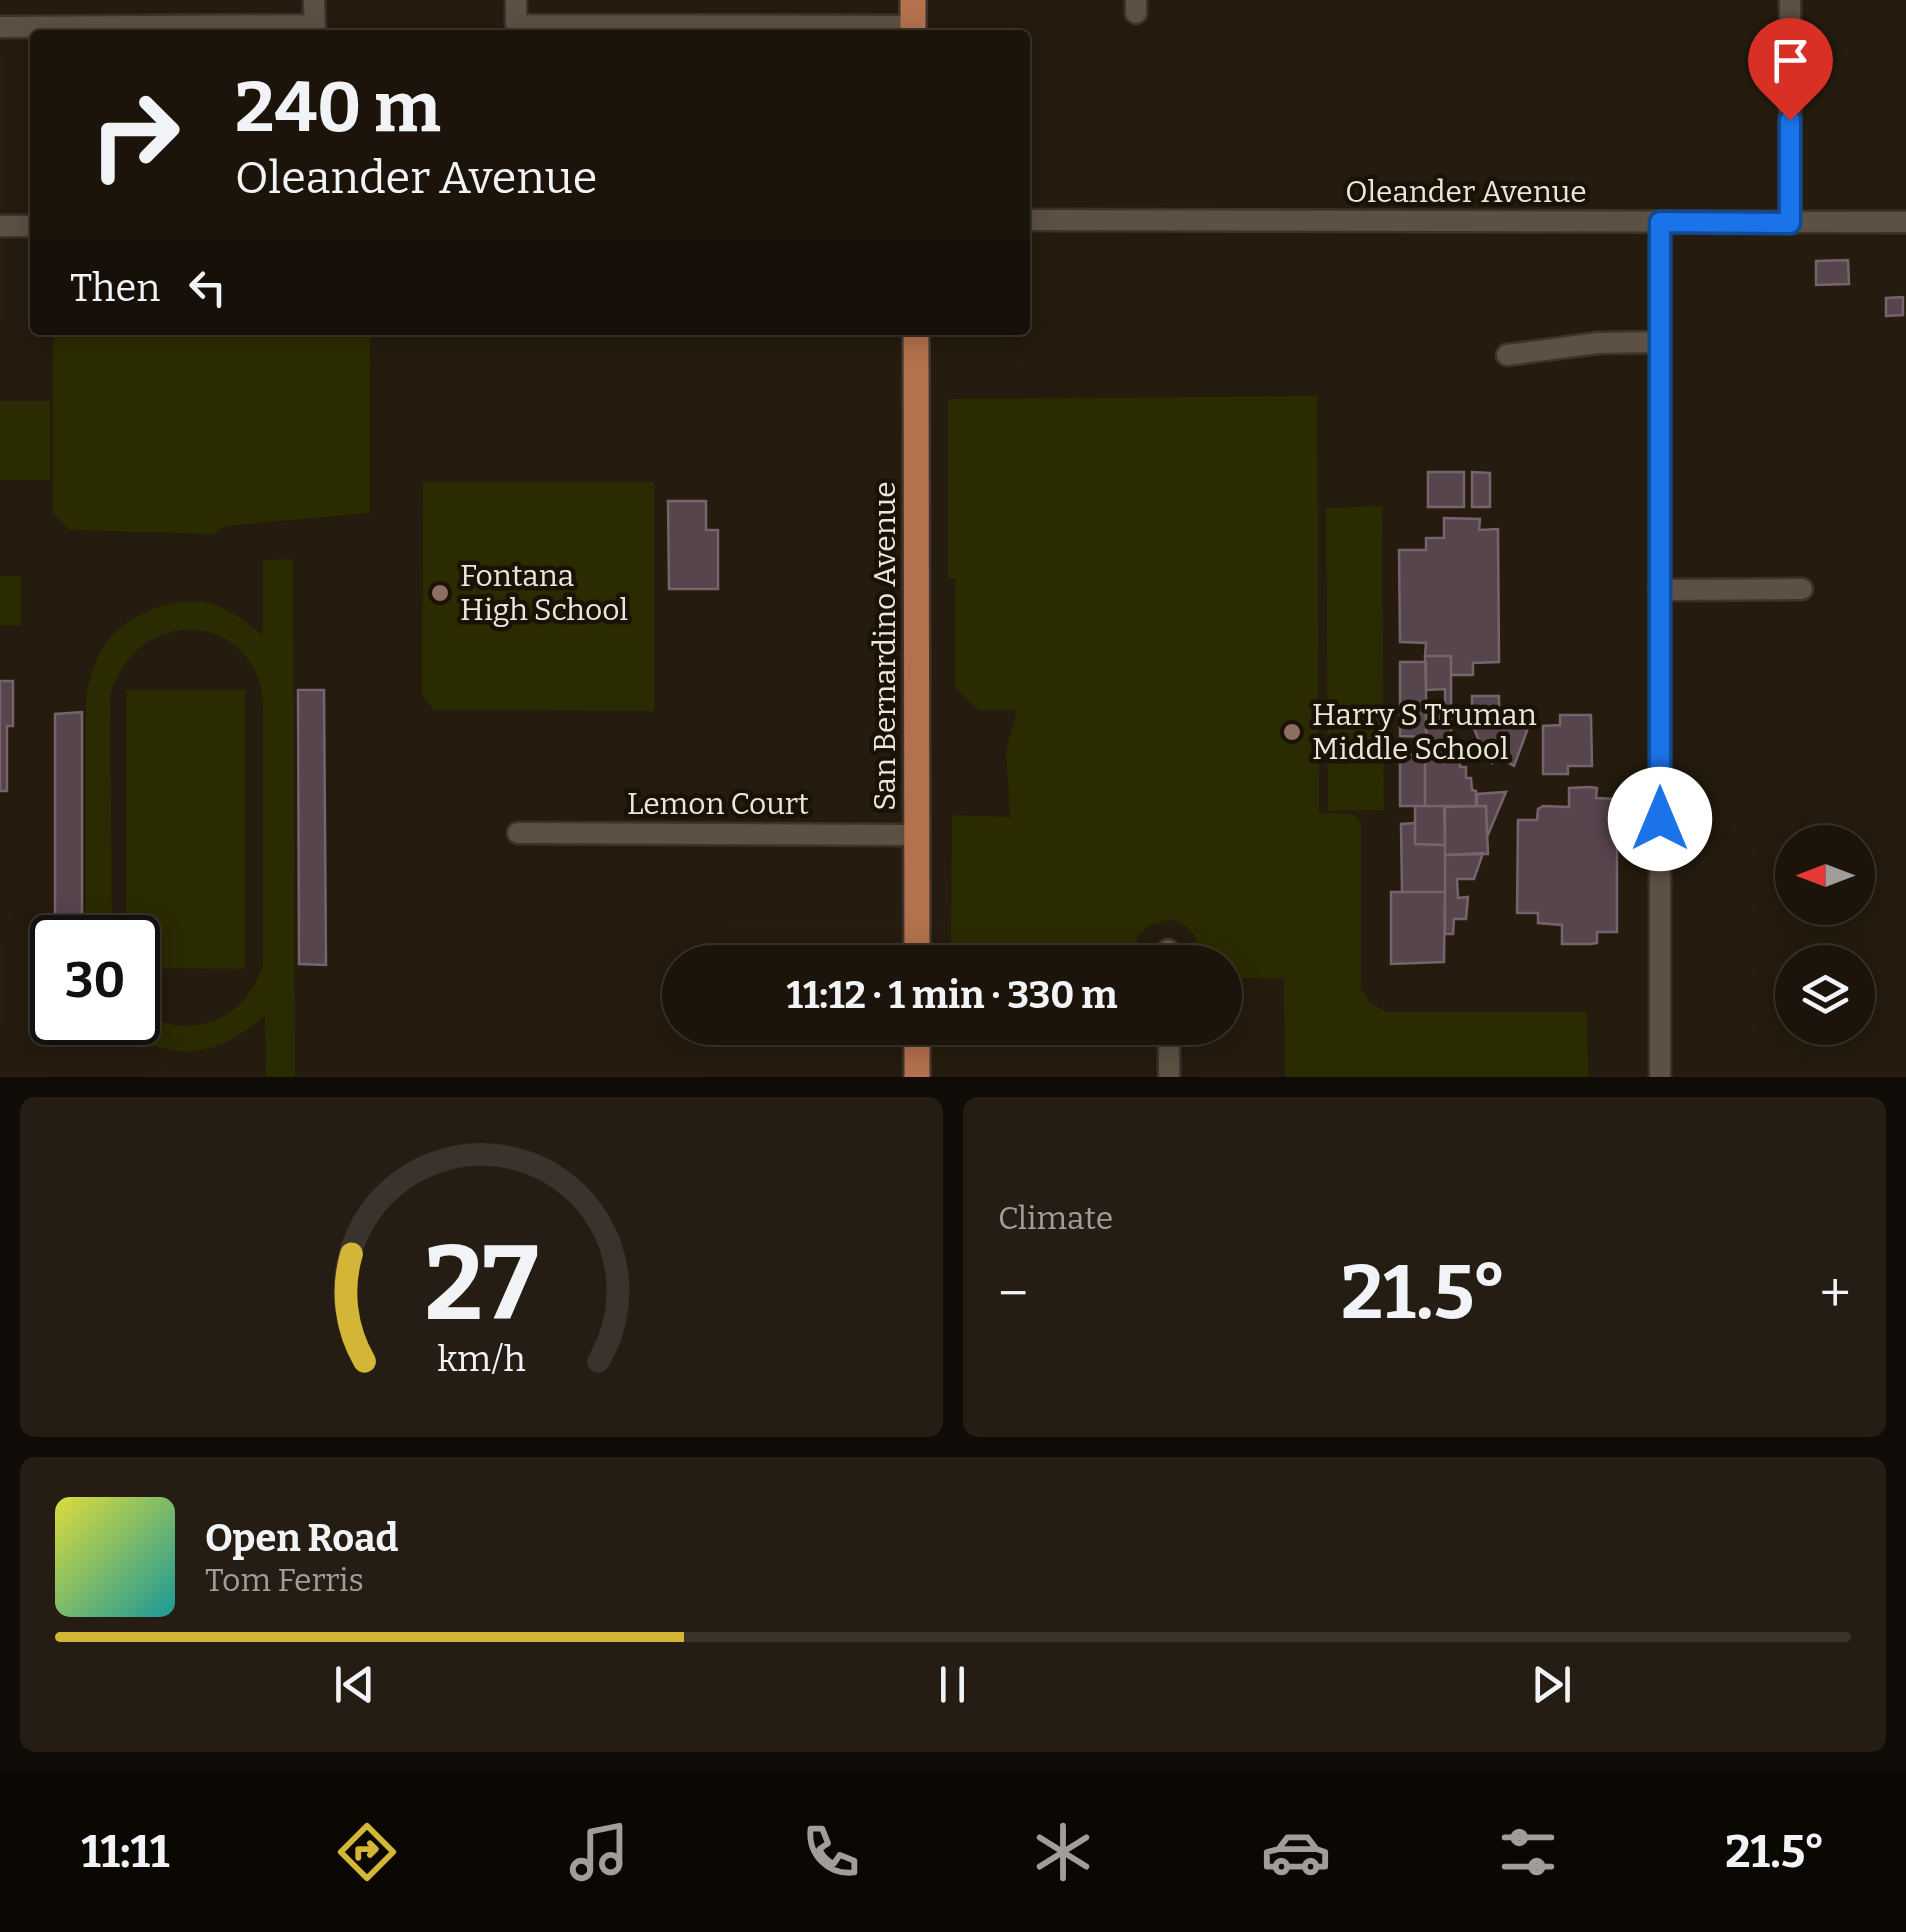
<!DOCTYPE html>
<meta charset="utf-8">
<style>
:root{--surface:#1c140a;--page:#251d13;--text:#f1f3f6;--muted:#a09e9c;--line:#3a332b;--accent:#d3b635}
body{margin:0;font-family:Bitter,serif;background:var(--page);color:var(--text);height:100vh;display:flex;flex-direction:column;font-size:38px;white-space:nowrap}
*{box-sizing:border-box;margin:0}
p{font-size:32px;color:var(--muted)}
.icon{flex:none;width:55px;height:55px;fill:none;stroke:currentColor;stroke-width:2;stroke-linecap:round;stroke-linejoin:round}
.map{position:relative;height:1077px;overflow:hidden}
.sheet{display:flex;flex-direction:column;gap:20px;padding:20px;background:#0f0b06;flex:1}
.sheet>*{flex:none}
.banner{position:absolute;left:30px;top:30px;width:1000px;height:305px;border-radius:10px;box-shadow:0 5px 25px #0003,0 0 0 2px var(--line);background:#1c140a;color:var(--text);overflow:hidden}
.needle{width:65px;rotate:270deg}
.tools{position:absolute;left:1775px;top:825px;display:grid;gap:20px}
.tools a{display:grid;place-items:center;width:100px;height:100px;border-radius:50%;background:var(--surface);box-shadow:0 5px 25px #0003,0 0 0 2px var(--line);font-size:50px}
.speed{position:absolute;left:30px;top:915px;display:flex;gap:20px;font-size:50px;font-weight:700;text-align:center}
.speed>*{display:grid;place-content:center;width:130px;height:130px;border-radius:50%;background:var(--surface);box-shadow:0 5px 25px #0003,0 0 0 2px var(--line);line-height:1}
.speed .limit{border:5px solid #111;border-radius:15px;background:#fff;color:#111}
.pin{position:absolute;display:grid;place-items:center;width:85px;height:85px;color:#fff;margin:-102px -42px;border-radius:50% 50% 50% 0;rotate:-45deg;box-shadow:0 0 10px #0007}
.pin .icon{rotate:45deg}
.me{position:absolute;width:110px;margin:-55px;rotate:0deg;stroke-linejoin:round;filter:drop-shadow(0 0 8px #0008)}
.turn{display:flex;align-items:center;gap:35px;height:210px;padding:0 40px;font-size:45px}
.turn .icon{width:130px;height:130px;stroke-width:2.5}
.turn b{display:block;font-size:70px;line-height:85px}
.then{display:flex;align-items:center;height:95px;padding:0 40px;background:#0003;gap:20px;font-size:38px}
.big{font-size:75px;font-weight:700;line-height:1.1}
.sheet .card{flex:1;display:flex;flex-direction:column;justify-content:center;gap:15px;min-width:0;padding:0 35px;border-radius:15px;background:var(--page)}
.sheet .dial{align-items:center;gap:0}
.dial svg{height:260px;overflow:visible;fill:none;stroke:var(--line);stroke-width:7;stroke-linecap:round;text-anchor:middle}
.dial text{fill:var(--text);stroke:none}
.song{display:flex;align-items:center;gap:30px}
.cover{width:120px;height:120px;border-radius:15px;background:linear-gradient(135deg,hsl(60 70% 55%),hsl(180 70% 35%))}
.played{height:10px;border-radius:5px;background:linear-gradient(90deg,var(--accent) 35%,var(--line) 35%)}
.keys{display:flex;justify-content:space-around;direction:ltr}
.heat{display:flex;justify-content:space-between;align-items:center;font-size:55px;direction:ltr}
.sheet .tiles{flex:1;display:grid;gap:20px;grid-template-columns:1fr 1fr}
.card:last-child{grid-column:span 2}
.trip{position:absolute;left:662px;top:945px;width:580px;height:100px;border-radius:50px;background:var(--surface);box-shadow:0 5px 25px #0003,0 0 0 2px var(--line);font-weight:700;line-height:100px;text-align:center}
.dock{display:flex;height:160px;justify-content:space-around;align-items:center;background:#0b0804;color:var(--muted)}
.dock .icon{width:70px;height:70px}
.dock .active{color:var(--accent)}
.dock b{font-size:45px;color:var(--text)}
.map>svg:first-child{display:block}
.green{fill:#2a2b01}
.building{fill:#57454e;stroke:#76636c;stroke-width:2.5}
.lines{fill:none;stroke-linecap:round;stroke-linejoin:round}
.minor-casing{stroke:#3b332c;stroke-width:25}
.major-casing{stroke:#3b332c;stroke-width:30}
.minor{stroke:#5d5143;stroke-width:20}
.major{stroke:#b3714d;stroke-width:25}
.route-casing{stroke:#114b97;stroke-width:25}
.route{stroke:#1a73e8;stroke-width:18}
.education-dot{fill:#8d6e63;stroke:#1b1206;stroke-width:4}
.labels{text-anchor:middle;stroke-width:9;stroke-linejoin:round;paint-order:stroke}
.street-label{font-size:30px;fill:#ede6de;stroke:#1b1206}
.poi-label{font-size:30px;fill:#ede6de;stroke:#1b1206;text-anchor:start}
</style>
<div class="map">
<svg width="1906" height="1077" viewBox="0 0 1906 1077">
<rect width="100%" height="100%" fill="#251b0e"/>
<path class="green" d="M53 330H370V513L224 526 215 534 70 530 53 513Z
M1317 396 1319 813 1353 814 1361 823V988L1370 1003 1387 1012H1587L1588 1077H1285L1284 978H1225V962H1200C1200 940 1193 926 1171 919L1150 925 1137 937 1136 962H1109V954L1107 962H951L952 815 1010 817 1006 750 1017 710H978L955 688V580L958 579H948V399Z
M0 401H50V480H0Z
M423 482H654V711L434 710 422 695Z
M1382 506 1384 810 1328 811 1326 508Z
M293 559 295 1077H266L265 1015C219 1058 167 1066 117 1023L138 1022V1007C186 1046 245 1021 263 965V705C259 612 138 601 110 695L112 937H86V694C91 674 97 652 111 637 136 609 182 593 218 606 236 613 248 624 263 635V560Z
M0 576H21V626L0 625Z
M126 690H245V969L138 968V938L126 937Z"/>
<path class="building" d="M1848 260 1849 284 1816 285V261Z
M1903 297V315L1886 316V298Z
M1428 472H1464V507H1428Z
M1472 472 1490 473V507H1472Z
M668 501H706V530H718V589H669Z
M1444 518 1480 519 1479 530 1498 529 1499 662 1473 663V675H1451V656H1425L1426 643 1400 642 1399 550H1426V538H1444Z
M1425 656H1451V755H1427L1426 712H1445V689L1426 690Z
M1400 662H1426V737L1400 736Z
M0 681H13V726H7V791H0Z
M298 690H324L326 965 299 964Z
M1472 696H1499V708L1531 720 1514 766 1498 756 1492 763 1485 755 1472 724Z
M82 712V938H55V714Z
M1560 715H1591L1592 766H1568V774H1543V726L1560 725Z
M1400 755H1425V806H1400Z
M1425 755H1460V767H1466V778H1471L1472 790 1476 791V806H1425Z
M1590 787 1597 788 1596 798 1617 799V932H1597V943L1591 944H1562V925L1538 923V913H1517L1518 820H1537L1538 809 1543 806 1569 807V788Z
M1506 792 1487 837 1486 806H1477V794Z
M1415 806H1444L1445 845 1415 844Z
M1486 806 1488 854 1445 855V807Z
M1415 823V844L1445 845V892H1402L1401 824Z
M1483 853 1474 879H1457L1458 898 1468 897 1466 919H1454L1453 934H1445V855Z
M1391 892H1445L1444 962 1391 964Z"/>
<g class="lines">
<defs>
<path id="minor" d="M314 0 315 35
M516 0V25L913 26
M1136 0V13
M1790 0V223
M0 27 315 25
M1025 220 1906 222
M1660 222V1077
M0 226H35
M1507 355 1598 343 1658 342
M1659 590 1802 589
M518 833 916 835
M1168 950V962
M1169 1028V1077"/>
<path id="major" d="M913 0V35
M916 330 917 962
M917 1028V1077"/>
</defs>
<use href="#minor" class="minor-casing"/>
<use href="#major" class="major-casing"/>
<use href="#minor" class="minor"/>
<use href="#major" class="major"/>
</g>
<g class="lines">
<defs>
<path id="route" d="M1660 819V222L1790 223V120"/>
</defs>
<use href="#route" class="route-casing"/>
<use href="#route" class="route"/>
</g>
<g class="education-dot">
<circle cx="440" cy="593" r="10"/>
<circle cx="1292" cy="732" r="10"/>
</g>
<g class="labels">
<g class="street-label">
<text x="1466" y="202">Oleander Avenue</text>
<text transform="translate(885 646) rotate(-90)" y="10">San Bernardino Avenue</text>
<text x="718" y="814">Lemon Court</text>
</g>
<g class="poi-label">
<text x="460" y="586">Fontana<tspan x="460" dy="34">High School</tspan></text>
<text x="1312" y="725">Harry S Truman<tspan x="1312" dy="34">Middle School</tspan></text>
</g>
</g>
</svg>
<div class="tools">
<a><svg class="needle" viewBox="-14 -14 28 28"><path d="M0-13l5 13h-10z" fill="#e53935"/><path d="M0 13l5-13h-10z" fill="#a09e9c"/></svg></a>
<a><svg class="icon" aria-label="layers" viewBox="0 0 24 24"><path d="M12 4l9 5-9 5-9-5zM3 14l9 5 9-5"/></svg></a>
</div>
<div class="speed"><div class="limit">30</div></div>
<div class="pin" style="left:1790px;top:120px;background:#d93025"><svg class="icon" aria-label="arrive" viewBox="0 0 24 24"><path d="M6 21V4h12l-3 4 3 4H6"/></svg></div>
<svg class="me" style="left:1660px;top:819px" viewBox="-20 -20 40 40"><circle r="19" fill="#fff"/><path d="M0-13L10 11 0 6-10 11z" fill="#1a73e8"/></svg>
<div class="trip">11:12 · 1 min · 330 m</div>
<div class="banner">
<div class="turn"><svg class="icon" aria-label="right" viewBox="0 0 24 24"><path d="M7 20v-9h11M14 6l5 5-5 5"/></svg><div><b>240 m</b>Oleander Avenue</div></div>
<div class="then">Then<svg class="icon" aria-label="left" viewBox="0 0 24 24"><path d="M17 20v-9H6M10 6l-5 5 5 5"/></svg></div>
</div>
</div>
<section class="sheet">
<div class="tiles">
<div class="card dial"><svg viewBox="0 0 100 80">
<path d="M14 69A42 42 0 1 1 86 69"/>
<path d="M14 69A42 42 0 0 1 10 36" stroke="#d3b635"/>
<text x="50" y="56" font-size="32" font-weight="700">27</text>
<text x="50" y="72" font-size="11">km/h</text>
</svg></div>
<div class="card"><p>Climate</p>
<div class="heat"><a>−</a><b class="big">21.5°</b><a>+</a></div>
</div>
<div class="card">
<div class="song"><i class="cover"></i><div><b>Open Road</b><p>Tom Ferris</p></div></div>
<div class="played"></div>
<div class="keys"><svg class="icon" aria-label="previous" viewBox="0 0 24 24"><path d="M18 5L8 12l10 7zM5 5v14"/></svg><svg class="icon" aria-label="pause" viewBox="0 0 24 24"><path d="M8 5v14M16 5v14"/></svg><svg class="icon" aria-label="next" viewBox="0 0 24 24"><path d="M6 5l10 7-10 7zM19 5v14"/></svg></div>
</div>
</div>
</section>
<nav class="dock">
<b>11:11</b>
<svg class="icon active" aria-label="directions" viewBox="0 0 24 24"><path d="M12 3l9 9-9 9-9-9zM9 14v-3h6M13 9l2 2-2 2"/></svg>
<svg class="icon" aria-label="music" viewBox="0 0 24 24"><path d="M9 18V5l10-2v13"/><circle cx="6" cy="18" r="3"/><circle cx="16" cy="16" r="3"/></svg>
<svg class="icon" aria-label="phone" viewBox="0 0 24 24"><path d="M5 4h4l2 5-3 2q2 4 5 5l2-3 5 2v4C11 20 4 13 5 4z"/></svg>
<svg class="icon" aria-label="climate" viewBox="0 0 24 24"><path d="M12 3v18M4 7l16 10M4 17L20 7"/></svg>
<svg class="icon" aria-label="car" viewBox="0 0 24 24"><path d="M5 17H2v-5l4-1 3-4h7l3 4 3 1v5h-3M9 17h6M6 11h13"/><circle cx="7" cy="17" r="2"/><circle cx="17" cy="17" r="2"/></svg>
<svg class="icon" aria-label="filters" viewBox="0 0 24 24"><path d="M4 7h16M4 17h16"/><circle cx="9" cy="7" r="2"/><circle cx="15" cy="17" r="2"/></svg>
<b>21.5°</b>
</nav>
